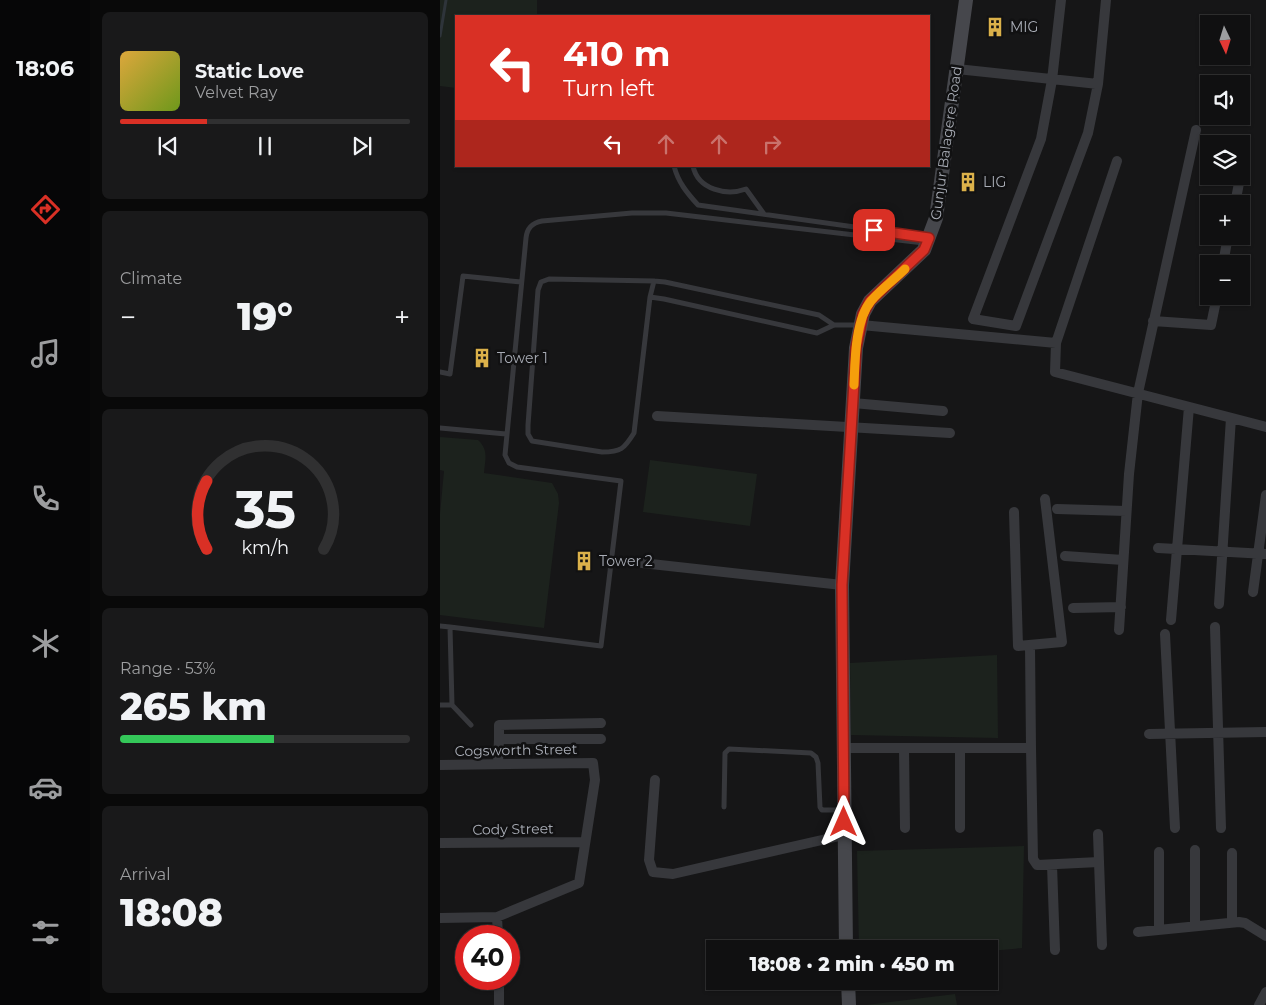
<!DOCTYPE html>
<meta charset="utf-8">
<style>
:root{--surface:#101011;--page:#19191a;--text:#f1f3f6;--muted:#9c9d9f;--line:#303031;--accent:#d93025}
body{margin:0;font-family:Montserrat,sans-serif;background:var(--page);color:var(--text);height:100vh;display:flex;flex-direction:column;font-size:19px;white-space:nowrap}
*{box-sizing:border-box;margin:0}
p{font-size:16px;color:var(--muted)}
.icon{flex:none;width:28px;height:28px;fill:none;stroke:currentColor;stroke-width:2;stroke-linecap:round;stroke-linejoin:round}
.map{position:relative;flex:1;overflow:hidden}
.sheet{display:flex;flex-direction:column;gap:12px;padding:12px;background:#090909;width:350px}
.sheet>*{flex:none}
.banner{position:absolute;left:15px;top:15px;width:475px;height:152px;border-radius:0px;box-shadow:0 1px 4px #0004,0 0 0 1px var(--line);background:#d93025;color:#fff;overflow:hidden}
.needle{width:32px;rotate:176deg}
.tools{position:absolute;left:760px;top:15px;display:grid;gap:10px}
.tools a{display:grid;place-items:center;width:50px;height:50px;border-radius:0px;background:var(--surface);box-shadow:0 1px 4px #0004,0 0 0 1px var(--line);font-size:25px}
.speed{position:absolute;left:15px;top:925px;display:flex;gap:10px;font-size:25px;font-weight:700;text-align:center}
.speed>*{display:grid;place-content:center;width:65px;height:65px;border-radius:50%;background:var(--surface);box-shadow:0 1px 4px #0004,0 0 0 1px var(--line);line-height:1}
.speed .limit{border:8px solid #d22;background:#fff;color:#111}
.pin{position:absolute;display:grid;place-items:center;width:42px;height:42px;color:#fff;margin:-21px;border-radius:10px;box-shadow:0 2px 8px #0006}
.me{position:absolute;width:55px;margin:-28px;rotate:0deg;stroke-linejoin:round;filter:drop-shadow(0 0 4px #0008)}
.turn{display:flex;align-items:center;gap:18px;height:105px;padding:0 25px;font-size:22px}
.turn .icon{width:65px;height:65px;stroke-width:2.5}
.turn b{display:block;font-size:35px;line-height:42px}
.lanes{display:flex;align-items:center;height:48px;padding:0 25px;background:#0003;justify-content:center;gap:25px;direction:ltr}
.lanes .off{opacity:.35}
.big{font-size:38px;font-weight:800;line-height:1.1}
.sheet .card{flex:1;display:flex;flex-direction:column;justify-content:center;gap:8px;min-width:0;padding:0 18px;border-radius:8px;background:var(--page)}
.sheet .dial{align-items:center;gap:0}
.dial svg{height:130px;overflow:visible;fill:none;stroke:var(--line);stroke-width:7;stroke-linecap:round;text-anchor:middle}
.dial text{fill:var(--text);stroke:none}
.song{display:flex;align-items:center;gap:15px}
.cover{width:60px;height:60px;border-radius:8px;background:linear-gradient(135deg,hsl(40 70% 55%),hsl(80 70% 35%))}
.played{height:5px;border-radius:2px;background:linear-gradient(90deg,var(--accent) 30%,var(--line) 30%)}
.keys{display:flex;justify-content:space-around;direction:ltr}
.heat{display:flex;justify-content:space-between;align-items:center;font-size:28px;direction:ltr}
.charge{height:8px;border-radius:4px;background:linear-gradient(90deg,#34c759 53%,var(--line) 0)}
.trip{position:absolute;left:266px;top:940px;width:292px;height:50px;border-radius:0px;background:var(--surface);box-shadow:0 1px 4px #0004,0 0 0 1px var(--line);font-weight:800;line-height:50px;text-align:center}
main{display:flex;flex:1;min-height:0}
.menu{display:flex;flex-direction:column;width:90px;justify-content:space-around;align-items:center;background:#060607;color:var(--muted)}
.menu .icon{width:35px;height:35px}
.menu .current{color:var(--accent)}
.menu b{font-size:22px;color:var(--text)}
.map>svg:first-child{display:block}
.green{fill:#1c221d}
.lines{fill:none;stroke-linecap:round;stroke-linejoin:round}
.stream{stroke:#2e343a;stroke-width:3}
.lane{stroke:#37383c;stroke-width:5}
.street{stroke:#37383c;stroke-width:10}
.secondary{stroke:#46474c;stroke-width:14}
.route-casing{stroke:#8d1f18;stroke-width:12}
.route{stroke:#d93025;stroke-width:9}
.slow{stroke:#f59e0b;stroke-width:9}
.labels{text-anchor:middle;stroke-width:5;stroke-linejoin:round;paint-order:stroke}
.poi-label{font-size:14px;fill:#a9adb6;stroke:#111112;text-anchor:start}
.street-label{font-size:14px;fill:#a9adb6;stroke:#111112}
</style>
<main>
<nav class="menu">
<b>18:06</b>
<svg class="icon current" aria-label="directions" viewBox="0 0 24 24"><path d="M12 3l9 9-9 9-9-9zM9 14v-3h6M13 9l2 2-2 2"/></svg>
<svg class="icon" aria-label="music" viewBox="0 0 24 24"><path d="M9 18V5l10-2v13"/><circle cx="6" cy="18" r="3"/><circle cx="16" cy="16" r="3"/></svg>
<svg class="icon" aria-label="phone" viewBox="0 0 24 24"><path d="M5 4h4l2 5-3 2q2 4 5 5l2-3 5 2v4C11 20 4 13 5 4z"/></svg>
<svg class="icon" aria-label="climate" viewBox="0 0 24 24"><path d="M12 3v18M4 7l16 10M4 17L20 7"/></svg>
<svg class="icon" aria-label="car" viewBox="0 0 24 24"><path d="M5 17H2v-5l4-1 3-4h7l3 4 3 1v5h-3M9 17h6M6 11h13"/><circle cx="7" cy="17" r="2"/><circle cx="17" cy="17" r="2"/></svg>
<svg class="icon" aria-label="filters" viewBox="0 0 24 24"><path d="M4 7h16M4 17h16"/><circle cx="9" cy="7" r="2"/><circle cx="15" cy="17" r="2"/></svg>
</nav>
<section class="sheet">
<div class="card">
<div class="song"><i class="cover"></i><div><b>Static Love</b><p>Velvet Ray</p></div></div>
<div class="played"></div>
<div class="keys"><svg class="icon" aria-label="previous" viewBox="0 0 24 24"><path d="M18 5L8 12l10 7zM5 5v14"/></svg><svg class="icon" aria-label="pause" viewBox="0 0 24 24"><path d="M8 5v14M16 5v14"/></svg><svg class="icon" aria-label="next" viewBox="0 0 24 24"><path d="M6 5l10 7-10 7zM19 5v14"/></svg></div>
</div>
<div class="card"><p>Climate</p>
<div class="heat"><a>−</a><b class="big">19°</b><a>+</a></div>
</div>
<div class="card dial"><svg viewBox="0 0 100 80">
<path d="M14 69A42 42 0 1 1 86 69"/>
<path d="M14 69A42 42 0 0 1 14 27" stroke="#d93025"/>
<text x="50" y="56" font-size="32" font-weight="700">35</text>
<text x="50" y="72" font-size="11">km/h</text>
</svg></div>
<div class="card"><p>Range · 53%</p><b class="big">265 km</b><div class="charge"></div></div>
<div class="card"><p>Arrival</p><b class="big">18:08</b></div>
</section>
<div class="map">
<svg width="826" height="1005" viewBox="0 0 826 1005">
<rect width="100%" height="100%" fill="#161617"/>
<path class="green" d="M0 0H97V16H16V88L0 86Z
M0 437 38 440C49 450 45 460 44 473L112 483 118 494 119 503 104 628 0 615V514L4 471 0 470Z
M210 460 317 474 310 526 203 512Z
M557 655 558 738 411 735 410 663Z
M584 846 582 948 550 951V949H419L417 851Z
M515 994 517 1005H426Z"/>
<g class="lines">
<path class="stream" d="M0 36 6 0"/>
<path class="lane" d="M234 166C238 182 247 193 258 205L486 237
M253 166C258 190 287 196 306 189L324 214
M214 281 210 297 194 433C184 449 181 452 162 452L92 441 88 434V425L98 290 101 282 109 279 214 281 225 282 379 315 394 325
M210 297 224 299 377 333 394 325H419
M0 372 10 374 23 276 81 282
M0 428 66 434
M0 626 10 627
M0 705H12L31 725
M12 705 10 627 161 646 181 481 77 467 69 463 65 455 86 238C87 228 92 223 102 221L192 213H226L484 243
M284 807 285 753 289 749 371 753 376 757 378 763 380 807 382 810H404"/>
<path class="street" d="M621 0 612 80 601 139 533 319 576 326 648 133 658 84 666 0
M517 69 658 84
M677 161 616 343 615 372 826 427
M795 204 799 183
M783 264 788 236
M713 321 771 325 777 296
M421 325 616 343
M413 403 503 411
M217 416 510 433
M617 509 686 511
M574 512 578 646 622 642 605 499
M718 548 826 554
M625 556 683 560
M202 563 402 585
M813 592 826 495
M779 604 791 418
M633 608 681 607
M731 620 749 407
M775 627 781 828
M679 630 689 474 698 393 756 130
M725 634 735 828
M590 646 591 748
M709 734 826 732
M59 739V725L161 723
M404 748H591L593 859 597 865 659 862
M464 748 465 828
M58 764 59 739H161
M0 765 153 763 155 780 139 883 57 917 0 918
M215 780 209 860 213 872 233 874 404 835
M520 828V748
M658 834 662 945
M0 843 145 842
M755 850V926
M719 852V930
M612 865 615 950
M57 917 58 936
M792 923V853
M698 932 799 922 805 923 826 936
M59 1005V979
M819 1005 826 992"/>
<path class="secondary" d="M406 949 402 585 416 348 423 314 430 301 484 250 496 218 526 0
M408 981 409 1005"/>
</g>
<g class="lines">
<defs>
<path id="route" d="M404 822 402 585 416 348 423 314 430 301 484 250 489 238 434 230"/>
</defs>
<use href="#route" class="route-casing"/>
<use href="#route" class="route"/>
<path class="slow" d="M414 385C415 361 415 320 431 301 441 289 454 280 465 269"/>
</g>
<defs>
<symbol id="building-bare" viewBox="-9 -9 18 18"><path d="M-4-6H4V6H1V3H-1V6H-4ZM-2.5-4.3h1.7v1.8h-1.7ZM.8-4.3h1.7v1.8H.8ZM-2.5-1h1.7V.8h-1.7ZM.8-1h1.7V.8H.8Z" fill="#dbb14a" stroke="#111112" stroke-width="2.5" paint-order="stroke"/></symbol>
</defs>
<g fill-rule="evenodd">
<use href="#building-bare" x="541" y="13" width="28" height="28"/>
<use href="#building-bare" x="514" y="168" width="28" height="28"/>
<use href="#building-bare" x="28" y="344" width="28" height="28"/>
<use href="#building-bare" x="130" y="547" width="28" height="28"/>
</g>
<g class="labels">
<g class="poi-label">
<text x="570" y="32">MIG</text>
<text x="543" y="187">LIG</text>
<text x="57" y="363">Tower 1</text>
<text x="159" y="566">Tower 2</text>
</g>
<g class="street-label">
<text transform="translate(506 143) rotate(-82)" y="5">Gunjur Balagere Road</text>
<text transform="translate(76 750) rotate(-1)" y="5">Cogsworth Street</text>
<text transform="translate(73 829) rotate(-1)" y="5">Cody Street</text>
</g>
</g>
</svg>
<div class="tools">
<a><svg class="needle" viewBox="-14 -14 28 28"><path d="M0-13l5 13h-10z" fill="#e53935"/><path d="M0 13l5-13h-10z" fill="#9c9d9f"/></svg></a>
<a><svg class="icon" aria-label="sound" viewBox="0 0 24 24"><path d="M4 9h4l5-4v14l-5-4H4zM17 9q2 3 0 6"/></svg></a>
<a><svg class="icon" aria-label="layers" viewBox="0 0 24 24"><path d="M12 4l9 5-9 5-9-5zM3 14l9 5 9-5"/></svg></a>
<a>+</a>
<a>−</a>
</div>
<div class="speed"><div class="limit">40</div></div>
<div class="pin" style="left:434px;top:230px;background:#d93025"><svg class="icon" aria-label="arrive" viewBox="0 0 24 24"><path d="M6 21V4h12l-3 4 3 4H6"/></svg></div>
<svg class="me" style="left:404px;top:822px" viewBox="-20 -20 40 40"><path d="M0-17L14 15 0 8-14 15z" fill="#d93025" stroke="#fff" stroke-width="4"/></svg>
<div class="trip">18:08 · 2 min · 450 m</div>
<div class="banner">
<div class="turn"><svg class="icon" aria-label="left" viewBox="0 0 24 24"><path d="M17 20v-9H6M10 6l-5 5 5 5"/></svg><div><b>410 m</b>Turn left</div></div>
<div class="lanes"><svg class="icon" aria-label="left" viewBox="0 0 24 24"><path d="M17 20v-9H6M10 6l-5 5 5 5"/></svg><svg class="icon off" aria-label="ahead" viewBox="0 0 24 24"><path d="M12 20V5M6 11l6-6 6 6"/></svg><svg class="icon off" aria-label="ahead" viewBox="0 0 24 24"><path d="M12 20V5M6 11l6-6 6 6"/></svg><svg class="icon off" aria-label="right" viewBox="0 0 24 24"><path d="M7 20v-9h11M14 6l5 5-5 5"/></svg></div>
</div>
</div>
</main>
